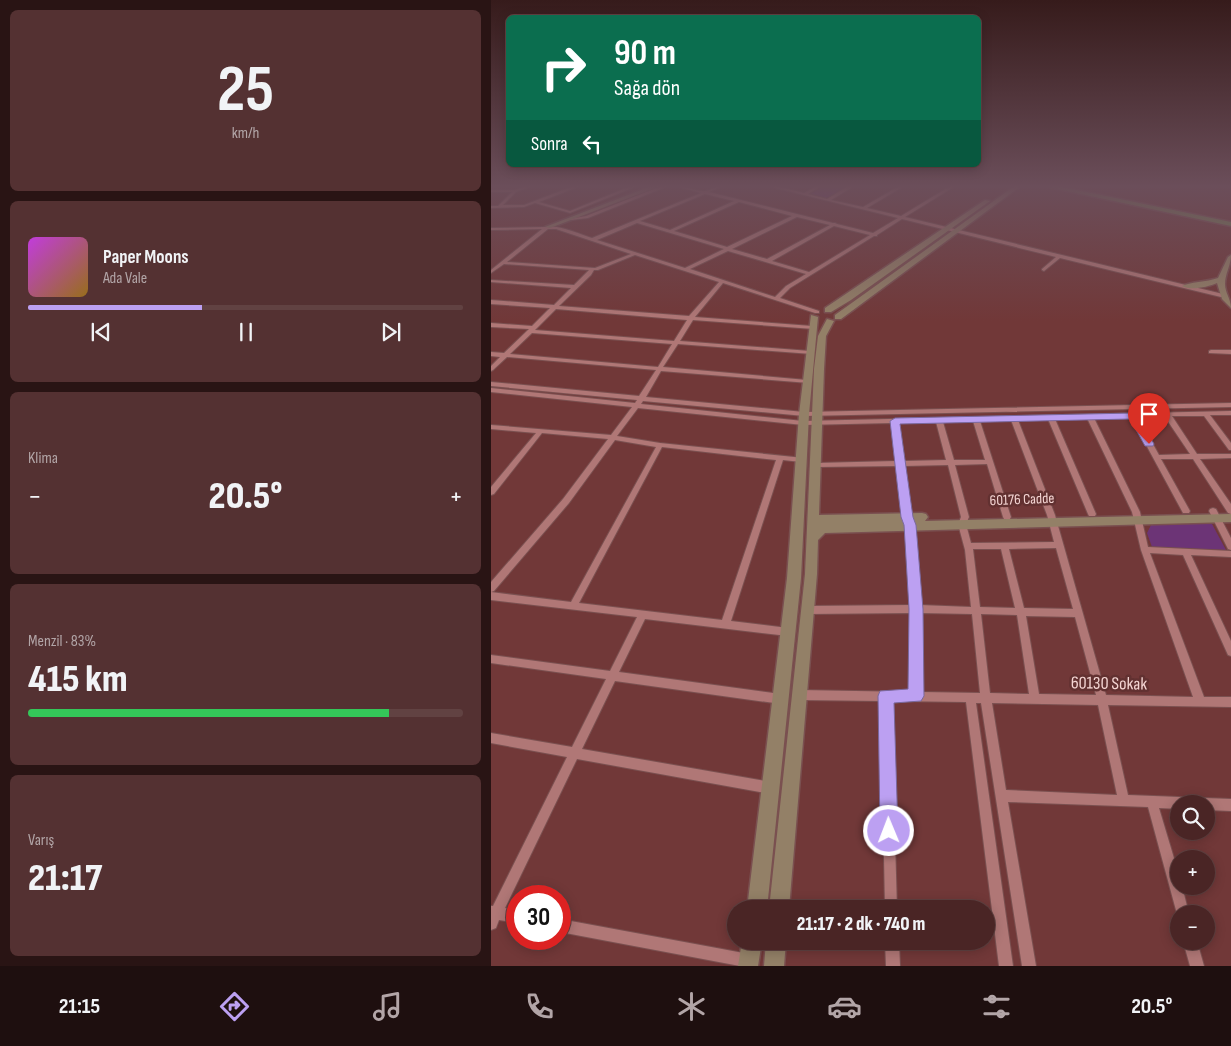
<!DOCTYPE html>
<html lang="tr">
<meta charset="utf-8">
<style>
:root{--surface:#4a2525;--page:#543132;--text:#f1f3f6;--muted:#b2a5a7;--line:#614242;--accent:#bca0f2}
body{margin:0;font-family:"Sofia Sans Condensed",sans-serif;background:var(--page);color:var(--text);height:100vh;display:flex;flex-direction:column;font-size:19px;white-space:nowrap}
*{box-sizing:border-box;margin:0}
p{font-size:16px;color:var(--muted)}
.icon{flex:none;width:28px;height:28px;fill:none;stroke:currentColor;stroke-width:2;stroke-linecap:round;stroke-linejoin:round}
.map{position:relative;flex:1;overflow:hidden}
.details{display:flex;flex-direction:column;gap:10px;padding:10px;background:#291414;width:491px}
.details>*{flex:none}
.banner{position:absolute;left:15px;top:15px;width:475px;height:152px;border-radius:8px;box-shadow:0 2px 12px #0003,0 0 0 1px var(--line);background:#0b6e4f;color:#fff;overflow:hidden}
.tools{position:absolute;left:679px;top:795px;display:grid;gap:10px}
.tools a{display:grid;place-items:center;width:45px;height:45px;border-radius:50%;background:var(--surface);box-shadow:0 2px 12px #0003,0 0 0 1px var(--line);font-size:25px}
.speed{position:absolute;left:15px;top:885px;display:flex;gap:10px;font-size:25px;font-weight:700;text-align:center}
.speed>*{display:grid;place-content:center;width:65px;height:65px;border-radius:50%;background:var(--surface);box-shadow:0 2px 12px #0003,0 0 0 1px var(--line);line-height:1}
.speed .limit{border:8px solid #d22;background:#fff;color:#111}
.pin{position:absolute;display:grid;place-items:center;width:42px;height:42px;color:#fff;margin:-51px -21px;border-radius:50% 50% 50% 0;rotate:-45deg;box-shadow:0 0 5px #0007}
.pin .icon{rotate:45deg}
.me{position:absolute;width:55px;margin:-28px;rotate:359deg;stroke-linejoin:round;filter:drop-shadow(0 0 4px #0008)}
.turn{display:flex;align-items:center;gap:18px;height:105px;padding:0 25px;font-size:22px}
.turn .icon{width:65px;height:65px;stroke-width:2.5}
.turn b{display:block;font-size:35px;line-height:42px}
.then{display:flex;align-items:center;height:48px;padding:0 25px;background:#0003;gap:10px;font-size:19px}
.big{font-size:38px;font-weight:800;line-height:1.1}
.details .card{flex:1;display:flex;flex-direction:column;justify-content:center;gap:8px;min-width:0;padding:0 18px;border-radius:8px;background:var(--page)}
.details .dial{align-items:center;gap:0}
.dial b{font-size:65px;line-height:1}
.song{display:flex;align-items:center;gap:15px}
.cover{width:60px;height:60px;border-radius:8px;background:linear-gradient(135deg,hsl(290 70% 55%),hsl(40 70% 35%))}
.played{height:5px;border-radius:2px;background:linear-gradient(90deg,var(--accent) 40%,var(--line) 40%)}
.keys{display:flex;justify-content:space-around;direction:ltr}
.heat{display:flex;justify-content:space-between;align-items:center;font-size:28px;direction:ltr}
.charge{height:8px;border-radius:4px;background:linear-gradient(90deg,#34c759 83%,var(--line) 0)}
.trip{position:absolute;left:236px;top:900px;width:268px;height:50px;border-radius:25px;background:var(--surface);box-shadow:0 2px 12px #0003,0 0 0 1px var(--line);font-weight:800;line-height:50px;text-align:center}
.dock{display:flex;height:80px;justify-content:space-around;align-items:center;background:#1e0f0f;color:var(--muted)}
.dock .icon{width:35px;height:35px}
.dock .on{color:var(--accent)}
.dock b{font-size:22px;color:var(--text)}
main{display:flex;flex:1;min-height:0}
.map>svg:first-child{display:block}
.built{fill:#713838;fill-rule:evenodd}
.green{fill:#6c3476}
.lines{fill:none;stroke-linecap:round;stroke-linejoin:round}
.street-casing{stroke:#7a5050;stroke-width:2}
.secondary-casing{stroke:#7a5050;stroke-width:3}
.primary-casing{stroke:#7a5050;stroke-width:3}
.street{fill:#b07776;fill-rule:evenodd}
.secondary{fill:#938067;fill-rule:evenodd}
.primary{fill:#768a58;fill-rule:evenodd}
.route{fill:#bca0f2;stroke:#7a689d}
.labels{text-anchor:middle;stroke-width:5;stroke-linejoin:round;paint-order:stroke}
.street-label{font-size:15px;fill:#f4d5d3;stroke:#623131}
.near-street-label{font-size:18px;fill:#f4d5d3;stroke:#623131}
</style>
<main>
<section class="details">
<div class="card dial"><b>25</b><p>km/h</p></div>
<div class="card">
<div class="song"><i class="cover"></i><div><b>Paper Moons</b><p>Ada Vale</p></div></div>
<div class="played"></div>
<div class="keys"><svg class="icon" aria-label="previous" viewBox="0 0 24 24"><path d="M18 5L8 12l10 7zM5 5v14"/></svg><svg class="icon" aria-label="pause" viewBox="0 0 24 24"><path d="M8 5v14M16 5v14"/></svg><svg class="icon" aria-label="next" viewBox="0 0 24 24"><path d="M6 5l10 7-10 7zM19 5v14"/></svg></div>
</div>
<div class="card"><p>Klima</p>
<div class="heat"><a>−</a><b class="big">20.5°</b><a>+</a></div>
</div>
<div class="card"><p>Menzil · 83%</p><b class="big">415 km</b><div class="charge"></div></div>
<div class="card"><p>Varış</p><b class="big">21:17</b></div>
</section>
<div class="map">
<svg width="740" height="966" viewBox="0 0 740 966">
<rect width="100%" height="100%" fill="#623131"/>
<path class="built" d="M0 185H740V966H0ZM688 804H715V831H688ZM688 859H715V886H688ZM26 896H69V939H26ZM245 909H495V941H245ZM688 914H715V941H688Z"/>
<path class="green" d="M335 185H358L336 198 319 194Z
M661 523 721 524 735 550 661 547 656 533Z"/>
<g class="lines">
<defs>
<path id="street" d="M37 185H44L25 192 12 205H33L85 185H92L48 202 79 211 142 185H149L79 213 44 203 33 207 0 208V206H7L21 192H0V190H24Z
M173 185H180L97 218 80 220 78 219 95 216Z
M181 185C191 185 207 192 214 191 221 190 226 185 234 185L218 192 342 223H344L346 224 382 233 407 218 272 185H281L313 193 327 185H332L317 194 336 199 359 185H365L340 200 372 207 410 185H415L376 208 410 216 461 185H466L414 217 732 294V296L730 297 569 258 553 271 551 270V269L565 257 411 219 386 235V236H383L299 288 289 298 328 311V313H324L232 283 204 317 321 326 323 327V329L202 320 189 341 319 351 322 353 321 354 187 344 172 367 316 380 319 382 318 383 170 371 155 397 313 412 740 403V407L313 416 152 401 150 404 312 421 740 411V415H719L740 443V450H738L713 416H681L706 454H740V458L709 459 740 504V514L737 513 702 459H670L699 511 698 513H692L640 417 603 418 649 512 657 547 740 551V557L700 555 740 641V656L737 655 692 555 659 553 713 697H740V707L617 705 637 795 740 799V811L715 810V804H688V809L668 808 688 875V886H691L698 914H688V919L686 914 657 807 517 802 545 966H531L490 703H485L522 966H508L475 702 400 701 406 909H394L390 701 308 700 304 698 303 695 304 692 308 690 420 692V613L316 614 313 613 311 610 313 607 316 606 420 605 415 525 412 517 406 466 325 467 321 465 325 463 405 461 401 423 312 425 147 408 126 436 169 443 313 458 314 460 313 462H310L292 460 240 621 297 628 300 629 302 632 300 635 297 636 154 619 128 672 290 694 294 696 295 699 294 702 290 704 124 681 91 749 280 782 284 784 286 788 284 792 280 794 86 759 14 908 26 911V923L8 920 5 928 0 930V906H2L76 757 0 743V733L81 747 115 679 0 663V655L119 671 146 617 0 600V592L80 602 165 447 124 440 78 503 3 591 0 592V582L72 499 117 439 51 433 3 494 0 495V487L45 433 0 429V425L120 435 141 407 0 392V388L144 403 146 400 0 386V382L148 396 165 370 16 357 2 370 0 371V366L9 357 0 356V352L13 353 38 329 0 327V323L41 326 59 308 0 304V300L63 305 80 288 0 282V280L83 285 98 270 13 264 0 273V270L51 229 0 230V228L54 227C67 224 88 234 101 238L210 193ZM214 194 243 201 179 230 149 221ZM248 202 301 216 236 247 183 231ZM306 217 339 225 276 259 241 249ZM146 223 233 249 194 268 106 240ZM343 226 379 235 318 272 281 261ZM57 229H65L140 254 104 268 16 262ZM237 251 315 274 295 286 284 297 199 269ZM144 255 228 282 198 316 68 306 100 275 103 270H107ZM65 309 196 320 183 341 44 330ZM41 333 181 344 167 367 19 354ZM647 417H674L699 454 668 455ZM596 418 641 512 650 550 702 697 615 695 564 515 527 420 557 419 597 514 598 516H604L605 514 564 419ZM520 420 556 515 563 542 480 543 475 524 478 517 464 465 496 464 512 517 513 519H519L520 517 489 421ZM482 421 494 460H463L452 422ZM445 422 455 460 413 461 408 423ZM171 447 285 460 231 620 88 603ZM457 465 470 517 467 524 474 550 480 607 429 605 423 525 420 517 413 466ZM565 548 582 609 533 608 518 549ZM482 549H510L524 608 489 607ZM430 613 481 614 489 693 430 692ZM490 614 526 615 538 694 499 693ZM535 616 584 617 605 695 548 694ZM501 703 607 705 626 795 515 790Z
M720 350H740V354L718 353V351Z
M722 508 725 509 740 538V550L737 549 718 511 719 509Z
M69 919 258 954 263 956 265 961 262 966H249L69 932Z
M394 941H408L409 966H395Z
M692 941H706L713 966H699Z"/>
<path id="secondary" d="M163 185H171L59 228 54 227Z
M525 185H531L350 319H344V315Z
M494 200 499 201 360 300 340 312H334V308Z
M740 255C740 265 734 274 734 284 734 293 740 299 740 308L731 299 726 283C717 287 699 291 691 286 698 282 716 282 727 278L737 257Z
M320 315 327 317 318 414 310 578 276 909H256L296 578 308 414Z
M336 319 343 321 335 336 333 369 328 515 431 513 435 514 437 517 434 521 740 514V522L334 533 327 540 326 574 298 909H278L314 574 323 369 327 336Z
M251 941H271L267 966H247Z
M275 941H295L293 966H273Z"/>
<path id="primary" d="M548 185H562L740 222V226Z"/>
</defs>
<use href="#street" class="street-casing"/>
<use href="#secondary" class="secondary-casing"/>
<use href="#primary" class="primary-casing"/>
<use href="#street" class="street"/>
<use href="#secondary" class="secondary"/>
<use href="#primary" class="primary"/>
</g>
<linearGradient id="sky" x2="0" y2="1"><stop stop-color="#361b1b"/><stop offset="0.58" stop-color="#6b4e5a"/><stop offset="1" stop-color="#6b4e5a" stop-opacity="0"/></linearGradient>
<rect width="740" height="321" fill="url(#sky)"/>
<path class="route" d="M643 413 648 416 663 444 662 446H654L639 419 409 424 422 517 425 525 432 609 433 696 430 701 403 703 407 831 405 838 398 840 392 838 389 831 387 696 389 691 417 689 418 609 413 525 410 517 399 421 404 418Z"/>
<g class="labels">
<g class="street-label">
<text transform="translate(531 499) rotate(-2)" y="5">60176 Cadde</text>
</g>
<g class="near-street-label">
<text transform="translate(618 683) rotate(1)" y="6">60130 Sokak</text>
</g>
</g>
</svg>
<div class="tools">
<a><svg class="icon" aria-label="search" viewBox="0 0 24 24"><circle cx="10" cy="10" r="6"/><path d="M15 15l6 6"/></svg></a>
<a>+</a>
<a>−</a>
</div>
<div class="speed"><div class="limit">30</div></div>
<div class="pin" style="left:658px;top:444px;background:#d93025"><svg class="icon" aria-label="arrive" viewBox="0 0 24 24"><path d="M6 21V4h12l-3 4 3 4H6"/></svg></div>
<svg class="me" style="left:398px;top:831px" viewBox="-20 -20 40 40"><circle r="17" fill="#bca0f2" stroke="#fff" stroke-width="3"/><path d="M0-11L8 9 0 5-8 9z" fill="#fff"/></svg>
<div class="trip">21:17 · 2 dk · 740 m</div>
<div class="banner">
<div class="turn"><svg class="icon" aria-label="right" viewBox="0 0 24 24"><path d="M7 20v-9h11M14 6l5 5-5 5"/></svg><div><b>90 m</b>Sağa dön</div></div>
<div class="then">Sonra<svg class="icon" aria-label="left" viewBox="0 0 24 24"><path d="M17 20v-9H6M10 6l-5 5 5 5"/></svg></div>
</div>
</div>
</main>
<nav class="dock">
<b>21:15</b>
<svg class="icon on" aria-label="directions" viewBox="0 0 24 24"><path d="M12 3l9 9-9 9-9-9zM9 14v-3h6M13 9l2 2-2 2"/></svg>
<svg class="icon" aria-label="music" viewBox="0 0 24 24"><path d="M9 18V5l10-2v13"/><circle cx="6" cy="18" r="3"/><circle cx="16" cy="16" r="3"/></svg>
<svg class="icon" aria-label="phone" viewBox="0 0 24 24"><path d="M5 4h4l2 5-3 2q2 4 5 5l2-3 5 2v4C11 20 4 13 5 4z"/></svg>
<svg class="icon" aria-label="climate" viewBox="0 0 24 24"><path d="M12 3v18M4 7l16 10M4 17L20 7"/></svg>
<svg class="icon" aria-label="car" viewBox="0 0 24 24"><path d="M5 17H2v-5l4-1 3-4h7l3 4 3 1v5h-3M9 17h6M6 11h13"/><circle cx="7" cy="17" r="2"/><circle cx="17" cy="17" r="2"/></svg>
<svg class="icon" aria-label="filters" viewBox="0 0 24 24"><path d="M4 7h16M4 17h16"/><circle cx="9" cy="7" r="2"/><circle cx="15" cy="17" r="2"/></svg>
<b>20.5°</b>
</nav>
